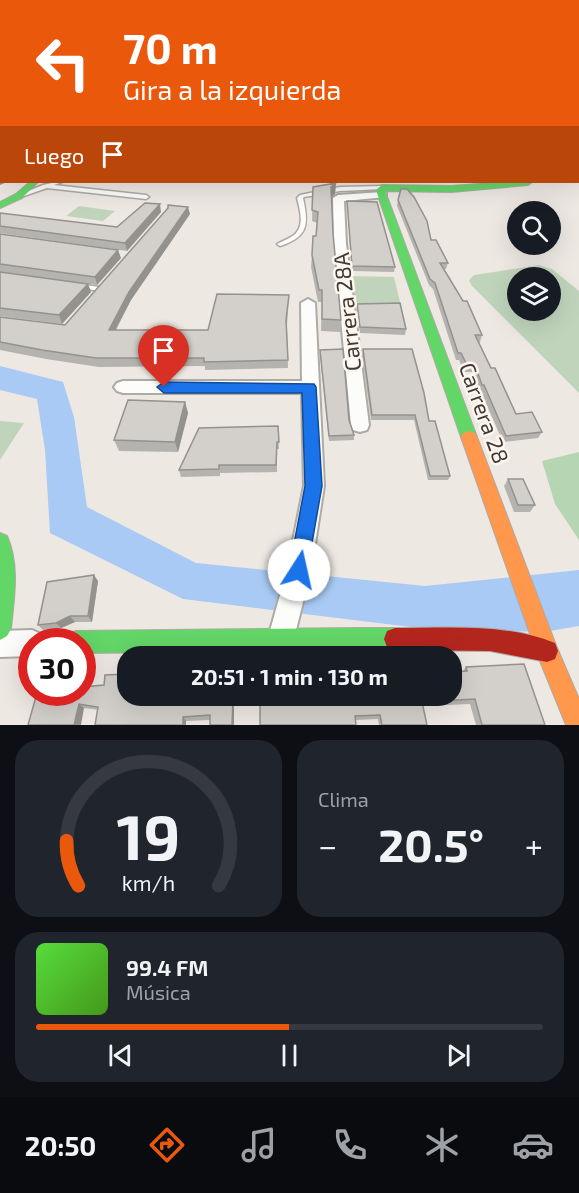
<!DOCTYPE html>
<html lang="es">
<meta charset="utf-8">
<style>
:root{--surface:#171b24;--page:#20242c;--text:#f1f3f6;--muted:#9ea1a6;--line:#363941;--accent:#ea580c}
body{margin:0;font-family:"Exo 2",sans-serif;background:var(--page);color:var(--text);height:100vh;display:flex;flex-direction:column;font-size:22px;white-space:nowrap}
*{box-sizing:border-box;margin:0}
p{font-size:20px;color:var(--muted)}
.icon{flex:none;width:33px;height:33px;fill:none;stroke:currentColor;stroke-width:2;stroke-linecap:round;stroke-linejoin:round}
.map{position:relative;height:725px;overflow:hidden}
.panel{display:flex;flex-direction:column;gap:15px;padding:15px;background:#0d0f14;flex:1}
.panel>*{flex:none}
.guide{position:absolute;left:0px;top:0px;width:579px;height:183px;box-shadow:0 6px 24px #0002;background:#ea580c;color:#fff;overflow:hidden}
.fabs{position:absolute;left:507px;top:201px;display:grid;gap:12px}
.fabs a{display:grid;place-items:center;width:54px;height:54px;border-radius:50%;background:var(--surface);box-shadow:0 6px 24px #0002;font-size:30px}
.speed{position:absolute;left:18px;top:628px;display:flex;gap:12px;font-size:30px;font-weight:700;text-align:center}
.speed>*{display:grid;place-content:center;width:78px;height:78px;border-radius:50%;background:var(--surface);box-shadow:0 6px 24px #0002;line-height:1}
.speed .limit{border:9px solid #d22;background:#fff;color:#111}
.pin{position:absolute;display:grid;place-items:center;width:51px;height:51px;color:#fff;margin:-62px -26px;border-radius:50% 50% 50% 0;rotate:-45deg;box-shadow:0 0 6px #0007}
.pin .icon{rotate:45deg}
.me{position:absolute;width:66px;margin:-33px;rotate:10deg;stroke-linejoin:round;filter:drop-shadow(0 0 4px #0008)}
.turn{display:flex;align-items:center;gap:21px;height:126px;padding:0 24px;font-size:27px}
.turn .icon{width:78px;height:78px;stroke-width:2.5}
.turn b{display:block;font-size:42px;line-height:51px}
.then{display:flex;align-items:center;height:57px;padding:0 24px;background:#0003;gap:12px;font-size:22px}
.big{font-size:45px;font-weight:700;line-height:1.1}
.panel .card{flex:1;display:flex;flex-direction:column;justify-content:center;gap:9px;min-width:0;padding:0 21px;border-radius:24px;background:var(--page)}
.panel .dial{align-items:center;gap:0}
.dial svg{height:156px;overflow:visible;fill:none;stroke:var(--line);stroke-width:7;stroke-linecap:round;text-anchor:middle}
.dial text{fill:var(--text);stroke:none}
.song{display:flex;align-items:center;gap:18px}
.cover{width:72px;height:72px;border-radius:9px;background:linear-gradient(135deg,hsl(110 70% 55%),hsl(100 70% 35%))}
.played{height:6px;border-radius:3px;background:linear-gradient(90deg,var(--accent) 50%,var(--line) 50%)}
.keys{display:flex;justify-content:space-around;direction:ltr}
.heat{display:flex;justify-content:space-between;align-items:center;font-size:33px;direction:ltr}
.panel .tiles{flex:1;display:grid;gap:15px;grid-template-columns:1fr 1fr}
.card:last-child{grid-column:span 2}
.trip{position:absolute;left:117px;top:646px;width:345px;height:60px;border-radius:24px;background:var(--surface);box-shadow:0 6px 24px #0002;font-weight:700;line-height:60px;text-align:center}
.menu{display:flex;height:96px;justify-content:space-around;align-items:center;background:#090b0e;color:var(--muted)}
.menu .icon{width:42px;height:42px}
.menu .on{color:var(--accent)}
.menu b{font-size:27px;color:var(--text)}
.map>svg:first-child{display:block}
.green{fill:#c0d4bc;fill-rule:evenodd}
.forest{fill:#b6d6b3}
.water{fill:#a8caf4}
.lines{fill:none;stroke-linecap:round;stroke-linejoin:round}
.lane-casing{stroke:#aeaaa5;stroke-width:3}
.street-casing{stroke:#aeaaa5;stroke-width:4}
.fast-casing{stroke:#aeaaa5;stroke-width:2}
.slow-casing{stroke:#aeaaa5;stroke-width:2}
.jam-casing{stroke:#aeaaa5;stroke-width:2}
.lane{fill:#fcfcfb;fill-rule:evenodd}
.street{fill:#fcfcfb;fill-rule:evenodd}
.fast{fill:#63d668;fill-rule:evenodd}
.slow{fill:#ff974d;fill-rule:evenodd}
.jam{fill:#b3261e;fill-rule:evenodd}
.wall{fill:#b5b3af}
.shaded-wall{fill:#94928e}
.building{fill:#d3d0cb;stroke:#94928e;stroke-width:1.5}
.route{fill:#1a73e8;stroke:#114b97;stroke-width:1.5}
.labels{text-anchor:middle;stroke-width:5;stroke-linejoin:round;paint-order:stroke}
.street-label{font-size:22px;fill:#3e3a36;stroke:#fef6ed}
</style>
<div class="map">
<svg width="579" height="725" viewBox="0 0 579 725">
<rect width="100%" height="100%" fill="#ede8e2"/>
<path class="green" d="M79 206 115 211 103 221 66 216Z
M539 265 552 269 579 291V393L472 286 469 280 474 275ZM518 278H550V310H518Z
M348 276 394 277 401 306 352 305Z
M0 421 24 423 0 460Z"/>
<path class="forest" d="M579 452V540L555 504 542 461Z"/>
<path class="water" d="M0 366 63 382 74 417 87 507 196 563 425 586 579 570V626L544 632 427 629 183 599 50 533 45 450 37 399 0 390Z"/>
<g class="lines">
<defs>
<path id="lane" d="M56 182H62L54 185 146 195 149 197 146 199 47 188 24 196 19 195 43 185Z
M382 186 384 187V189L340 191 304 197 303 198C309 225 308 237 280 246L277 244C282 241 289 239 294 235 305 226 300 210 297 198L300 195 340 187Z
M78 284 99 287 102 289 99 291 76 287V285Z"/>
<path id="street" d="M578 174H579V180H578Z
M382 192 386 193V197L344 201 346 244 369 425 367 430 360 432 353 430 351 425 334 244 333 198 338 195Z
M308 299 315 303 324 486 311 570 294 638 290 647 281 651 272 647 268 638 287 570 304 486 302 393H123L117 391 114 387 117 383 123 381H302L301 303Z
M32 630 41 634 45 642H32V656L0 657V631Z"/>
<path id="fast" d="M30 182H38L22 198 0 208V202L16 194Z
M506 182H532L528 185 451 192 385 191 477 437 475 441 469 443 463 441 461 437 376 190 382 185 451 186Z
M0 533 7 536C20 566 14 598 11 629L7 636 0 640Z
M355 628H395L403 631 406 639 403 647 395 650 82 653V642H65L68 634 76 631Z"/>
<path id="slow" d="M469 431 475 433 477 437 557 648 579 699V725H566L536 651 461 437 463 433Z"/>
<path id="jam" d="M0 151H2V156H0Z
M395 628C447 628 506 623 555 643L558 651 555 659 547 662 490 651 395 650 387 647 384 639 387 631Z"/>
</defs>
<use href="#lane" class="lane-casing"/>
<use href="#street" class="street-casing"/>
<use href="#fast" class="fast-casing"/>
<use href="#slow" class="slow-casing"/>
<use href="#jam" class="jam-casing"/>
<use href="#lane" class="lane"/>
<use href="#street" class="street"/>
<use href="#fast" class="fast"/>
<use href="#slow" class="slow"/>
<use href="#jam" class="jam"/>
</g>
<path class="wall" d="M336 183 335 194 332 197 333 233 341 320 340 332 321 331 322 302H318L311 267 312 255 316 236 317 223 312 221 313 187Z
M398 200 431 240 448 263 446 269H444L482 335 480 342H479L491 368 516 414 542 432 538 438 503 442 481 392H479L473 372H464L459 360H456L433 289 429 285 397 206Z
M347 201 395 267 394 272 352 271Z
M161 212 127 251 0 233V213L117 227Z
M190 214 131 300 116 330H208L289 295 287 326 288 368 205 370V366L99 367 46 359 0 350V317L65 325Z
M0 234 121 258 97 285 0 272Z
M0 272 88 284 91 292 62 324 0 316Z
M357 304 406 329 405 335 360 333 357 309Z
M363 349 429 421 450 476 448 480H428L414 420H371L362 354Z
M320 350 349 420 354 435V440L329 441 320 355Z
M185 402 188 413 178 452 119 451 114 440Z
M278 426 279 449H277V472L220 473V476L181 477 179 470Z
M508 479 535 505 530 512H514L504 486Z
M98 581 92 622H75L61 628 44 631 38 625Z
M466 667 545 725H476L470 704 423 706 427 725H379L378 719 356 720 260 703 234 704V725H210V720L186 721 84 708 37 693 128 696H452L463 671Z"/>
<path class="shaded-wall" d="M578 159H579V168H578Z
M2 173V182H7L0 185V174Z
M336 183 335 194 331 198V187Z
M160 204 161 212 127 251 125 243Z
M188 207 190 214 131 300 111 338 109 330 129 292Z
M118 250 121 258 97 285 95 277Z
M88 284 91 292 62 324 59 315Z
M185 402 188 413 178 452 175 442Z
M94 575 98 581 92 622 88 616Z
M70 616 75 622 61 628 56 623Z
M233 700 234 704V725H232Z
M79 704 84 708 81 725H74Z
M183 717 186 721V725H183Z"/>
<path class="building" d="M578 130 579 131V159H578Z
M0 164 2 165V173L0 174Z
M336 183 331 187 333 233 341 320 322 319V290H319L312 255 313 236H316L318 212 312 210 313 187Z
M401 189H407L414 197 427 221 431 240H436L448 263H440L463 301H467L482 335H475L491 368H495L516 414 532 412 542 432 506 436 484 385H482L475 365H467L461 353H458L435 283 430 279 398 200Z
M347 201 377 202 395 267 352 266Z
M145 203 160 204 125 243 0 226V213L117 227Z
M168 205 188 207 129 292 109 330H208L217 294 289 295 286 320 288 360 204 362V358H96L42 350 0 342V317L65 325 168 208Z
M0 234 118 250 95 277 0 264Z
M0 272 88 284 59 315 0 308Z
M400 303 406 329 360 327 357 304Z
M343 349 349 420 354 435 329 436 320 350Z
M363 349H412L424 393 429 421H435L450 476H430L415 415H372Z
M128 400 185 402 175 442 114 440Z
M278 426 279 442H277L276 465H219V469L179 470 199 428Z
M508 479H523L535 505H518Z
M94 575 88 616H70L56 623 38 625 47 582Z
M524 664 545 725H482L475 699 422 702 427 725H382L380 715 355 716 356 725H260V698L233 700 232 725H210V715L183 717V725H95L98 707 79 704 74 725H28L37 693H82V687L104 685 105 675 128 674V696H452V672L467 671 466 667Z"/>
<linearGradient id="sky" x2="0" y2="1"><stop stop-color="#8ebded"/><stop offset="0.44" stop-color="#f7f5f2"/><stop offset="1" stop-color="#f7f5f2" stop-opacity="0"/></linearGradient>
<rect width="579" height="183" fill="url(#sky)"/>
<path class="route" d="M164 382 314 384 316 387 322 486 306 577 299 580 292 577 289 570 305 486 302 393H164L157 387Z"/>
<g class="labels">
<g class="street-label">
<text transform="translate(347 312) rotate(-96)" y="8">Carrera 28A</text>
<text transform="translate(484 413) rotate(70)" y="8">Carrera 28</text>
</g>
</g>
</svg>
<div class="fabs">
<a><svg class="icon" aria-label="search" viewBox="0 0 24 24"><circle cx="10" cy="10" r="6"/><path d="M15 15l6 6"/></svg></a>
<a><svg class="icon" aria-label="layers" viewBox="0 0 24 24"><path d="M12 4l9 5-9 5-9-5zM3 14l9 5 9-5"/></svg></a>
</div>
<div class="speed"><div class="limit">30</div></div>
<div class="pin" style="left:164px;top:387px;background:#d93025"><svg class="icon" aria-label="arrive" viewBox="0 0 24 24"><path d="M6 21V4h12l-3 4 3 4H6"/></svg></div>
<svg class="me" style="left:299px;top:570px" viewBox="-20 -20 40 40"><circle r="19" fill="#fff"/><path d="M0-13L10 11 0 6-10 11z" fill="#1a73e8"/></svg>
<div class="trip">20:51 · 1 min · 130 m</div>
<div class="guide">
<div class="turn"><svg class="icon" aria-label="left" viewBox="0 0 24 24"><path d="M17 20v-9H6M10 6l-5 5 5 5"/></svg><div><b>70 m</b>Gira a la izquierda</div></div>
<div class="then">Luego<svg class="icon" aria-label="arrive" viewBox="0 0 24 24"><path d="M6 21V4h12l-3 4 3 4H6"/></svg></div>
</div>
</div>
<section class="panel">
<div class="tiles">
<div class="card dial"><svg viewBox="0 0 100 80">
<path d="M14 69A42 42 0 1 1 86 69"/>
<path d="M14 69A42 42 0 0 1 8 46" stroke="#ea580c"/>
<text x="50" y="56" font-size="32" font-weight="700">19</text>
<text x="50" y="72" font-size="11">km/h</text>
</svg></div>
<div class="card"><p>Clima</p>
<div class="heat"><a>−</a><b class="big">20.5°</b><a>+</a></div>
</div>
<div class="card">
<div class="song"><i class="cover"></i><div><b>99.4 FM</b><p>Música</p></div></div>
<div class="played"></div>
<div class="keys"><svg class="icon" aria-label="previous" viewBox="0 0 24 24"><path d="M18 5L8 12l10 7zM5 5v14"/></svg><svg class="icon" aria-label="pause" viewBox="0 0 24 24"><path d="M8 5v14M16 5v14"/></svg><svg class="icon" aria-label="next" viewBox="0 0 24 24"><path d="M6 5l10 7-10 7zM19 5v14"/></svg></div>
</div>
</div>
</section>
<nav class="menu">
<b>20:50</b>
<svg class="icon on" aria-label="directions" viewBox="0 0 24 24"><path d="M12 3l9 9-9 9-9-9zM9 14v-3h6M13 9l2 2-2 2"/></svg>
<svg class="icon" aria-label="music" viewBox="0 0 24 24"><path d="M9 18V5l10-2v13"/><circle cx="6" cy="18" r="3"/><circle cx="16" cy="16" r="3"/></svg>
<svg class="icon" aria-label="phone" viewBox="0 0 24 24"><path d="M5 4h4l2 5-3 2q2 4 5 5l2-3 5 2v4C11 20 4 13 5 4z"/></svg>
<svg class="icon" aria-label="climate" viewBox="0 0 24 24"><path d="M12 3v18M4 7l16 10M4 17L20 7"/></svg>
<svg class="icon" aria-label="car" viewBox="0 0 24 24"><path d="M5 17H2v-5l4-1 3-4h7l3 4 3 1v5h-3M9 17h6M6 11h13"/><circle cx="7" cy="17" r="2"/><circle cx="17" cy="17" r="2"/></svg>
</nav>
